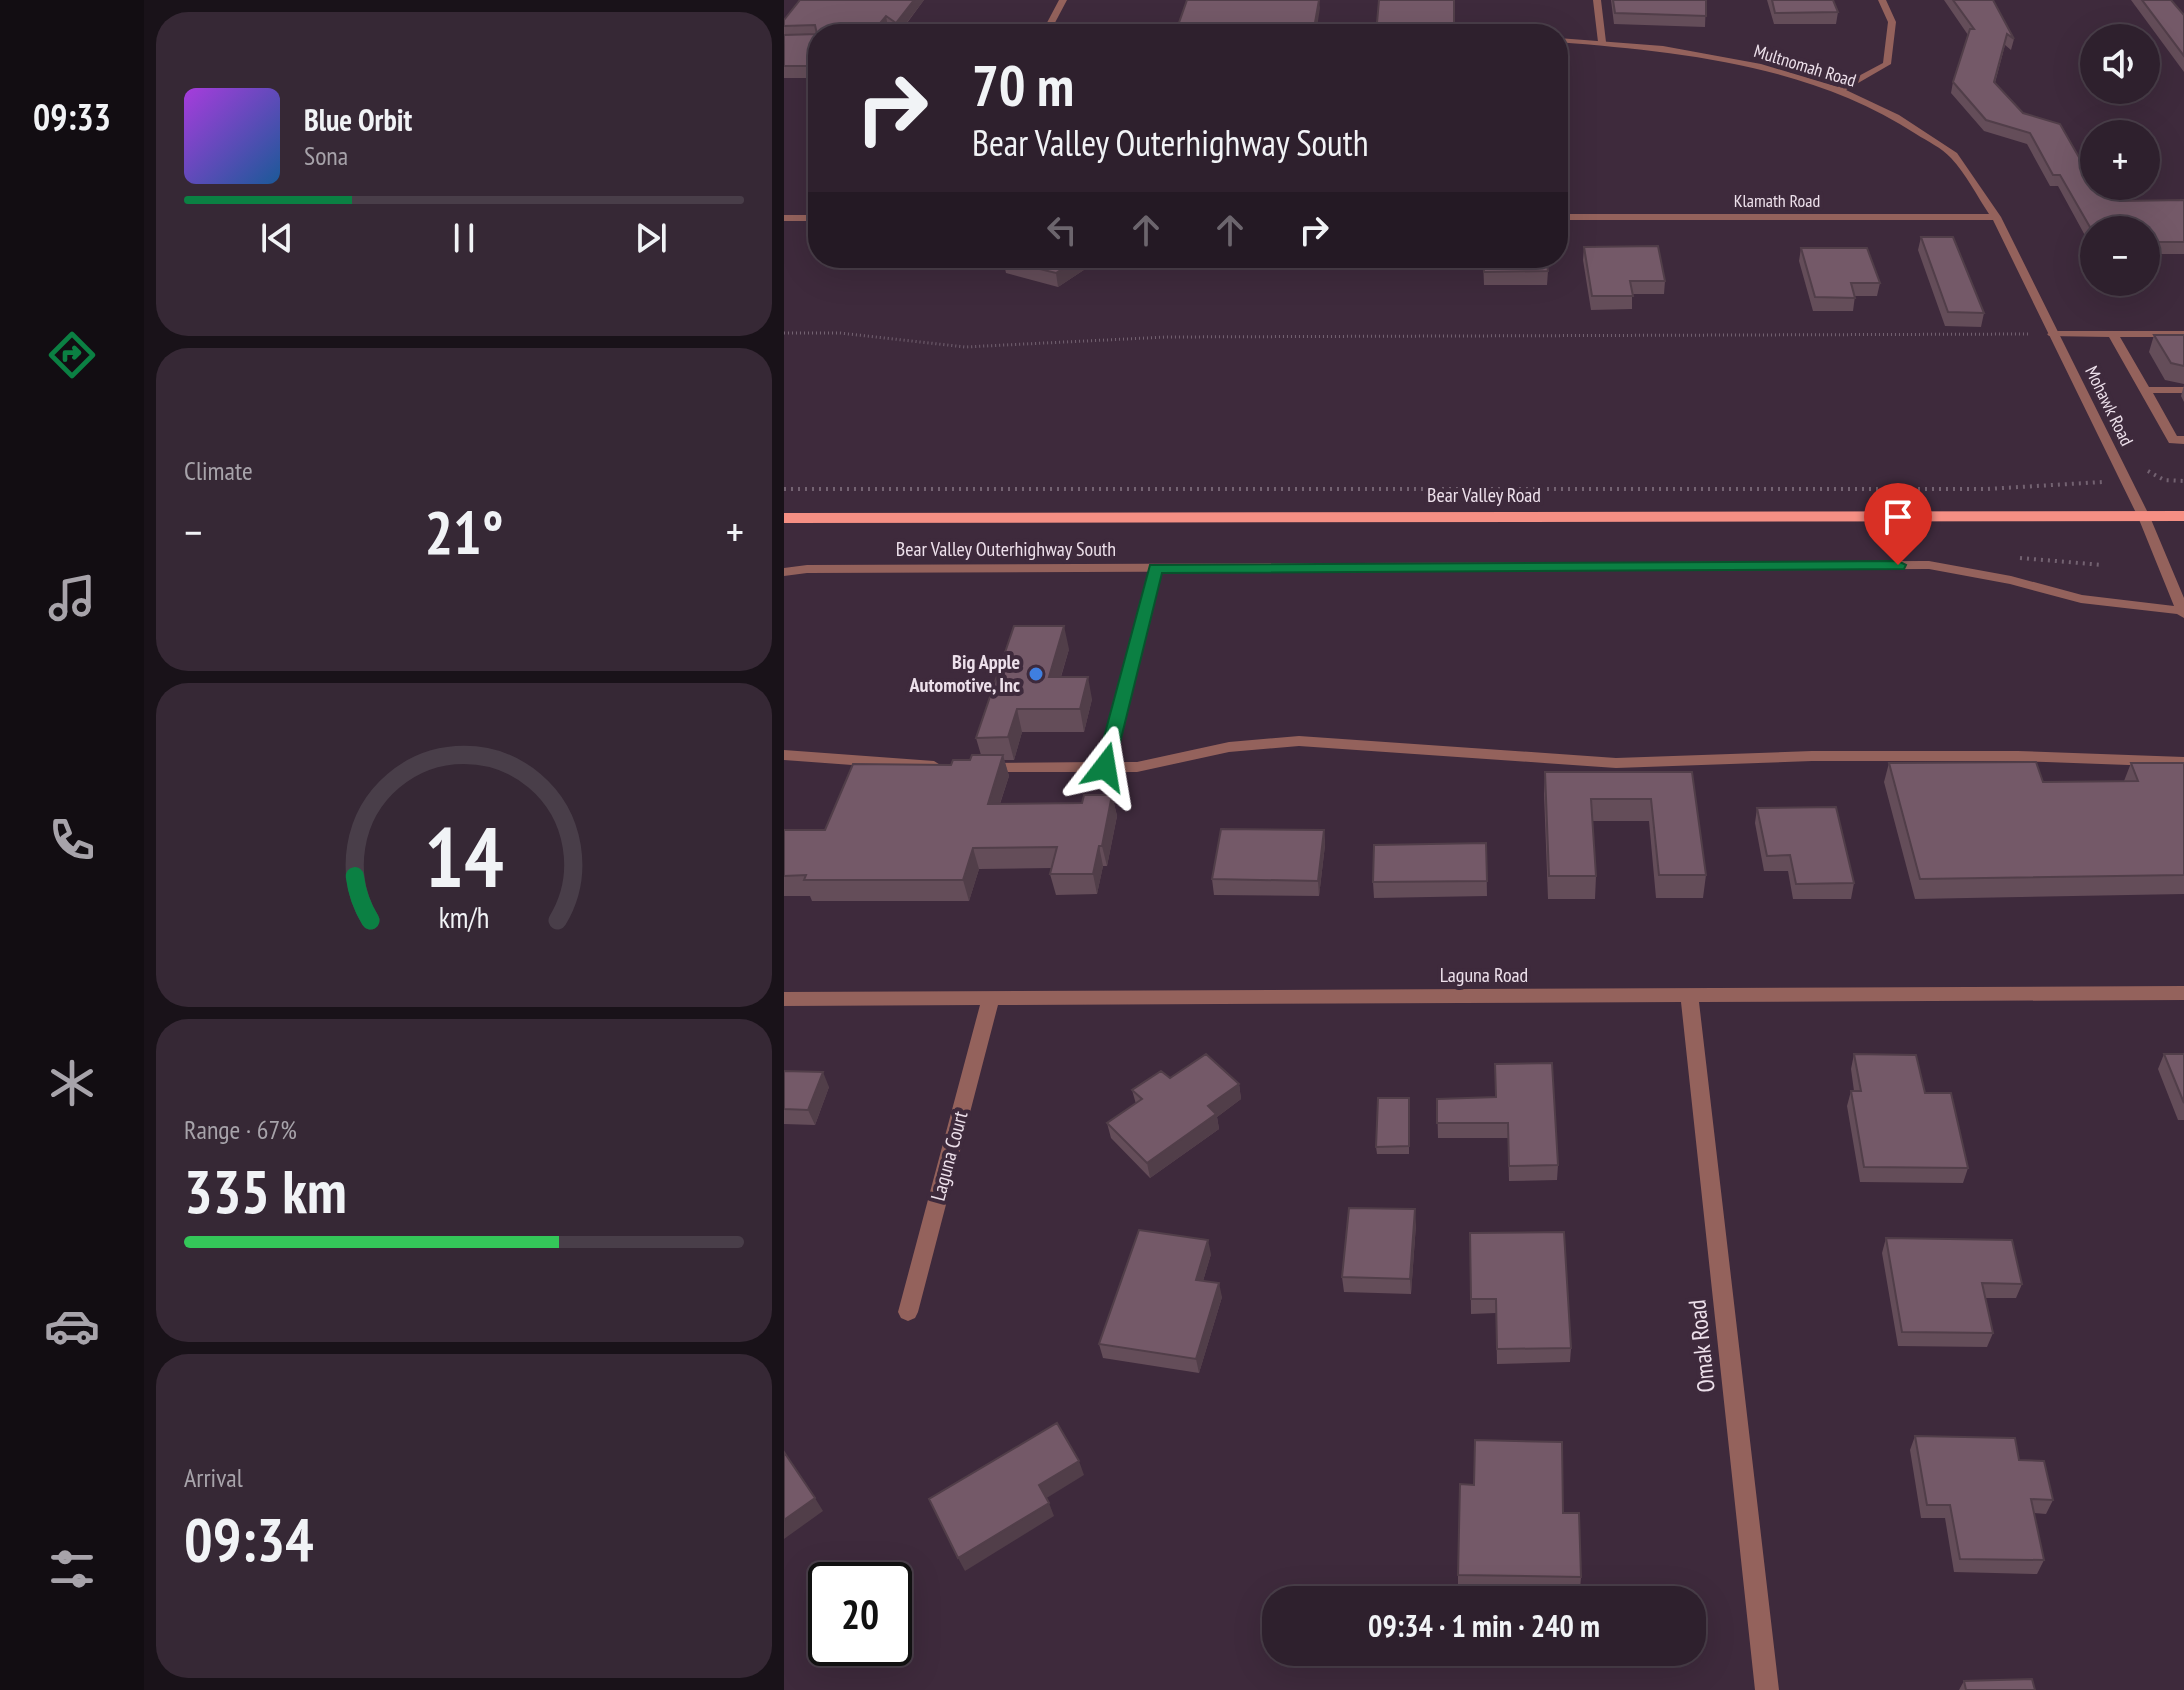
<!DOCTYPE html>
<meta charset="utf-8">
<style>
:root{--surface:#2e202d;--page:#362835;--text:#f1f3f6;--muted:#a7a3aa;--line:#493e49;--accent:#0b8043}
body{margin:0;font-family:"PT Sans Narrow",sans-serif;background:var(--page);color:var(--text);height:100vh;display:flex;flex-direction:column;font-size:30px;white-space:nowrap}
*{box-sizing:border-box;margin:0}
p{font-size:26px;color:var(--muted)}
.icon{flex:none;width:44px;height:44px;fill:none;stroke:currentColor;stroke-width:2;stroke-linecap:round;stroke-linejoin:round}
.map{position:relative;flex:1;overflow:hidden}
.sheet{display:flex;flex-direction:column;gap:12px;padding:12px;background:#191219;width:640px}
.sheet>*{flex:none}
.hud{position:absolute;left:24px;top:24px;width:760px;height:244px;border-radius:32px;box-shadow:0 8px 32px #0002,0 0 0 2px var(--line);background:#2e202d;color:var(--text);overflow:hidden}
.tools{position:absolute;left:1296px;top:24px;display:grid;gap:16px}
.tools a{display:grid;place-items:center;width:80px;height:80px;border-radius:50%;background:var(--surface);box-shadow:0 8px 32px #0002,0 0 0 2px var(--line);font-size:40px}
.speed{position:absolute;left:24px;top:1562px;display:flex;gap:16px;font-size:40px;font-weight:700;text-align:center}
.speed>*{display:grid;place-content:center;width:104px;height:104px;border-radius:50%;background:var(--surface);box-shadow:0 8px 32px #0002,0 0 0 2px var(--line);line-height:1}
.speed .limit{border:4px solid #111;border-radius:12px;background:#fff;color:#111}
.pin{position:absolute;display:grid;place-items:center;width:68px;height:68px;color:#fff;margin:-82px -34px;border-radius:50% 50% 50% 0;rotate:-45deg;box-shadow:0 0 8px #0007}
.pin .icon{rotate:45deg}
.me{position:absolute;width:88px;margin:-44px;rotate:14deg;stroke-linejoin:round;filter:drop-shadow(0 0 6px #0008)}
.turn{display:flex;align-items:center;gap:28px;height:168px;padding:0 32px;font-size:36px}
.turn .icon{width:104px;height:104px;stroke-width:2.5}
.turn b{display:block;font-size:56px;line-height:68px}
.lanes{display:flex;align-items:center;height:76px;padding:0 32px;background:#0003;justify-content:center;gap:40px;direction:ltr}
.lanes .off{opacity:.35}
.big{font-size:60px;font-weight:700;line-height:1.1}
.sheet .tile{flex:1;display:flex;flex-direction:column;justify-content:center;gap:12px;min-width:0;padding:0 28px;border-radius:32px;background:var(--page)}
.sheet .dial{align-items:center;gap:0}
.dial svg{height:208px;overflow:visible;fill:none;stroke:var(--line);stroke-width:7;stroke-linecap:round;text-anchor:middle}
.dial text{fill:var(--text);stroke:none}
.song{display:flex;align-items:center;gap:24px}
.cover{width:96px;height:96px;border-radius:12px;background:linear-gradient(135deg,hsl(280 70% 55%),hsl(210 70% 35%))}
.played{height:8px;border-radius:4px;background:linear-gradient(90deg,var(--accent) 30%,var(--line) 30%)}
.keys{display:flex;justify-content:space-around;direction:ltr}
.heat{display:flex;justify-content:space-between;align-items:center;font-size:44px;direction:ltr}
.charge{height:12px;border-radius:6px;background:linear-gradient(90deg,#34c759 67%,var(--line) 0)}
.trip{position:absolute;left:478px;top:1586px;width:444px;height:80px;border-radius:32px;background:var(--surface);box-shadow:0 8px 32px #0002,0 0 0 2px var(--line);font-weight:700;line-height:80px;text-align:center}
main{display:flex;flex:1;min-height:0}
.dock{display:flex;flex-direction:column;width:144px;justify-content:space-around;align-items:center;background:#120d12;color:var(--muted)}
.dock .icon{width:56px;height:56px}
.dock .current{color:var(--accent)}
.dock b{font-size:36px;color:var(--text)}
.map>svg:first-child{display:block}
.lines{fill:none;stroke-linecap:round;stroke-linejoin:round}
.path-far1{stroke:#736271;stroke-width:3;stroke-dasharray:1 3;stroke-linecap:butt}
.path{stroke:#736271;stroke-width:4;stroke-dasharray:2 5;stroke-linecap:butt}
.service{fill:#94625c;fill-rule:evenodd}
.minor{fill:#94625c;fill-rule:evenodd}
.primary{fill:#f58f84;fill-rule:evenodd}
.wall{fill:#644d59}
.shaded-wall{fill:#513e49}
.building{fill:#745968;stroke:#513e49;stroke-width:2}
.route{fill:#0b8043;stroke:#07532c;stroke-width:2}
.shop-dot{fill:#3f7fe0;stroke:#3e2a3c;stroke-width:3}
.labels{text-anchor:middle;stroke-width:8;stroke-linejoin:round;paint-order:stroke}
.far-street-label{font-size:18px;fill:#ede0eb;stroke:#3e2a3c}
.street-label{font-size:20px;fill:#ede0eb;stroke:#3e2a3c}
.poi-label{font-size:20px;font-weight:bold;fill:#ede0eb;stroke:#3e2a3c;text-anchor:end}
.near-street-label{font-size:24px;fill:#ede0eb;stroke:#3e2a3c}
</style>
<main>
<nav class="dock">
<b>09:33</b>
<svg class="icon current" aria-label="directions" viewBox="0 0 24 24"><path d="M12 3l9 9-9 9-9-9zM9 14v-3h6M13 9l2 2-2 2"/></svg>
<svg class="icon" aria-label="music" viewBox="0 0 24 24"><path d="M9 18V5l10-2v13"/><circle cx="6" cy="18" r="3"/><circle cx="16" cy="16" r="3"/></svg>
<svg class="icon" aria-label="phone" viewBox="0 0 24 24"><path d="M5 4h4l2 5-3 2q2 4 5 5l2-3 5 2v4C11 20 4 13 5 4z"/></svg>
<svg class="icon" aria-label="climate" viewBox="0 0 24 24"><path d="M12 3v18M4 7l16 10M4 17L20 7"/></svg>
<svg class="icon" aria-label="car" viewBox="0 0 24 24"><path d="M5 17H2v-5l4-1 3-4h7l3 4 3 1v5h-3M9 17h6M6 11h13"/><circle cx="7" cy="17" r="2"/><circle cx="17" cy="17" r="2"/></svg>
<svg class="icon" aria-label="filters" viewBox="0 0 24 24"><path d="M4 7h16M4 17h16"/><circle cx="9" cy="7" r="2"/><circle cx="15" cy="17" r="2"/></svg>
</nav>
<section class="sheet">
<div class="tile">
<div class="song"><i class="cover"></i><div><b>Blue Orbit</b><p>Sona</p></div></div>
<div class="played"></div>
<div class="keys"><svg class="icon" aria-label="previous" viewBox="0 0 24 24"><path d="M18 5L8 12l10 7zM5 5v14"/></svg><svg class="icon" aria-label="pause" viewBox="0 0 24 24"><path d="M8 5v14M16 5v14"/></svg><svg class="icon" aria-label="next" viewBox="0 0 24 24"><path d="M6 5l10 7-10 7zM19 5v14"/></svg></div>
</div>
<div class="tile"><p>Climate</p>
<div class="heat"><a>−</a><b class="big">21°</b><a>+</a></div>
</div>
<div class="tile dial"><svg viewBox="0 0 100 80">
<path d="M14 69A42 42 0 1 1 86 69"/>
<path d="M14 69A42 42 0 0 1 8 52" stroke="#0b8043"/>
<text x="50" y="56" font-size="32" font-weight="700">14</text>
<text x="50" y="72" font-size="11">km/h</text>
</svg></div>
<div class="tile"><p>Range · 67%</p><b class="big">335 km</b><div class="charge"></div></div>
<div class="tile"><p>Arrival</p><b class="big">09:34</b></div>
</section>
<div class="map">
<svg width="1400" height="1690" viewBox="0 0 1400 1690">
<rect width="100%" height="100%" fill="#3e2a3c"/>
<g class="lines">
<path class="path-far1" d="M0 333H56L181 347 382 337 1246 334"/>
<path class="path" d="M1364 471 1380 480 1400 481
M0 489H1203L1318 482
M1236 558 1319 565"/>
<path class="service" d="M275 0H283L265 34H257Z
M809 0H817L822 42 818 44 814 42Z
M1269 331H1400V337H1336L1365 387H1400V393H1369L1393 436H1400V444L1385 443 1325 337 1265 336 1263 334Z
M372 564 379 568 330 762H353L445 742 515 736 832 758 1028 751H1234L1400 757V767L1234 761H1028L832 768 515 746 445 752 353 772H196L193 768 201 763 315 762 365 568Z
M0 750 150 761 158 766 150 771 0 760Z"/>
<path class="minor" d="M1094 0H1102L1112 22 1107 64 1062 90 1115 115 1173 153 1217 217 1366 517 1400 598V618L1393 614 1297 603 1226 584 1145 569 23 573 0 576V568L23 565 1145 561 1227 576 1298 595 1390 606 1354 517 1209 220H774V214H1205C1193 196 1182 174 1167 158 1158 148 1143 141 1132 134 1026 65 897 52 774 42V38L879 46 977 64 1054 87 1099 63 1104 22Z
M0 215H34V221H0Z
M1400 986V1000L915 1002 995 1690H971L897 1002 214 1005 134 1312 131 1318 124 1321 117 1318 114 1312 196 1005 0 1006V992Z"/>
<path class="primary" d="M1400 511V521L0 523V513Z"/>
</g>
<path class="wall" d="M16 0H140L115 34 104 27 34 34V78H0V20Z
M827 0H922L921 27 830 24Z
M983 0H1049L1054 12 1052 24H990Z
M1160 0H1209L1230 39 1227 50 1221 45 1211 83 1239 113 1296 159 1322 189 1336 201 1400 200V254H1362V230H1310V252L1274 186H1266L1243 144 1200 131 1167 93 1169 82 1184 35Z
M1347 0H1387L1400 15V72Z
M1137 237 1200 313 1197 327 1161 326 1134 250Z
M800 247 881 281 880 294H848V309L807 310 799 260Z
M1017 248 1096 283 1093 296H1071L1069 311H1029L1015 261Z
M226 258H318L274 287 222 273 219 260Z
M699 258 764 271 763 285H700Z
M1370 335H1400V384L1381 380 1365 352Z
M1400 385V402L1397 396Z
M285 649 277 677 308 699 300 732H238L230 760H220L225 776 216 804 298 803 328 795 333 816 323 866H319L313 894 272 895 266 874 268 868 195 869 185 901H28L26 896H0V830H41L167 765 186 760 197 755 192 738Z
M1105 763 1259 782 1340 781 1347 763H1400V894L1131 899 1100 782Z
M761 772H908L922 875 919 898H872L865 821H808L812 876 811 899H764L760 794Z
M973 808 1070 883 1067 899H1009L1004 871H980L971 823Z
M540 830 541 845 535 896 430 895 428 879Z
M702 843 703 896 590 898 589 882Z
M1070 1054 1141 1093 1184 1168 1179 1183 1076 1182 1063 1106 1067 1091H1070L1067 1069Z
M1380 1054H1400V1120H1394L1374 1069Z
M0 1071 45 1087 31 1125 0 1124Z
M386 1078 455 1084 457 1099 433 1117 435 1129 366 1178 327 1138 323 1123 352 1104 348 1090Z
M711 1097 774 1165 773 1180 725 1181 724 1138H654L653 1099Z
M625 1098V1154H593L592 1147Z
M632 1224 627 1294 560 1292 558 1277Z
M686 1233 787 1348 786 1362 713 1364 712 1313 687 1314Z
M1102 1238 1238 1284 1232 1298H1201L1209 1333 1203 1347 1114 1346 1098 1253Z
M427 1254 419 1281 438 1297 415 1373 319 1358 315 1344Z
M1131 1436 1235 1460 1269 1500 1262 1514 1250 1513 1260 1560 1253 1574 1170 1572 1161 1518H1137L1126 1450Z
M674 1575 797 1577 796 1590 674 1588Z
M1180 1681 1251 1690H1175Z"/>
<path class="shaded-wall" d="M130 0H140L114 34 112 23Z
M535 0 536 8 532 34H529Z
M102 16 104 27 99 34H87Z
M295 258H318L274 287 272 273Z
M280 626 285 649 270 699 265 677Z
M304 677 308 699 300 732 296 709Z
M233 709 238 732 230 760 224 737Z
M219 755 225 776 209 824 204 804Z
M328 795 333 816 323 866 318 846Z
M540 830 541 845 535 896 534 881Z
M315 846 319 866 313 894 309 874Z
M189 848 195 869 185 901 179 880Z
M39 1072 45 1087 31 1125 24 1110Z
M455 1084 457 1099 433 1117 435 1129 366 1178 363 1163 424 1106Z
M631 1209 632 1224 627 1294 626 1279Z
M424 1240 427 1254 415 1294 412 1280Z
M435 1283 438 1297 415 1373 412 1359Z
M295 1461 300 1475 261 1499 255 1485Z
M31 1498 39 1511 0 1539V1520Z
M265 1503 270 1516 181 1571 174 1558Z"/>
<path class="building" d="M16 0H130L112 23 102 16 87 34H34V66H0V35L33 34 31 25 0 26V20Z
M403 0H535L529 34H391Z
M595 0H670V34H592Z
M829 0H922V16L831 13Z
M988 0H1049L1054 12 991 13Z
M1169 0H1209L1230 39 1223 34 1210 82 1239 113 1276 124 1296 159H1305L1310 168V186H1320L1322 189H1329L1336 201 1400 200V242H1362V230H1310V234L1276 175H1269L1246 133 1202 120 1169 82 1186 29H1190Z
M1358 0H1387L1400 15V56Z
M1137 237H1169L1200 313 1164 312Z
M874 246 881 281H846L849 296H808L800 247Z
M1017 248H1083L1096 283H1067L1071 298 1031 297Z
M226 258H295L272 273 219 260Z
M699 258H762L764 271 700 272Z
M1370 335H1400V366L1387 363Z
M230 626H280L265 677H304L296 709H233L224 737 192 738Z
M188 755H219L204 804 298 803 300 795H328L318 846H315L309 874H266L273 847 189 848 179 880H20L22 875 0 876V830H41L69 764 167 765 169 760H186Z
M1252 762 1259 782 1354 781 1347 763H1400V875L1136 879 1105 763Z
M761 772H908L922 875H875L867 799H807L812 876H765Z
M1052 807 1070 883 1012 884 1006 855 983 856 973 808Z
M437 829 540 830 534 881 428 879Z
M702 843 703 881 589 882 590 845Z
M422 1054 455 1084 424 1106 432 1114 363 1163 323 1123 358 1099 348 1090 377 1071 386 1078Z
M1070 1054 1132 1055 1141 1093H1167L1184 1168 1080 1167 1067 1091H1077Z
M1380 1054H1400V1103Z
M768 1063 774 1165 725 1166 724 1123H653V1099L712 1097 711 1064Z
M0 1071 39 1072 24 1110 0 1109Z
M594 1098H625V1146L592 1147Z
M565 1208 631 1209 626 1279 558 1277Z
M355 1230 424 1240 412 1280 435 1283 412 1359 315 1344Z
M780 1232 787 1348 713 1349 712 1299H687L686 1233Z
M1102 1238 1228 1240 1238 1284 1198 1283 1209 1333 1118 1332Z
M273 1423 295 1461 255 1485 265 1503 174 1558 145 1499Z
M1131 1436 1231 1438 1235 1460 1260 1461 1269 1500 1247 1499 1260 1560 1176 1559 1166 1505H1143Z
M691 1440 778 1442 779 1513H795L797 1577 674 1575 676 1484 690 1485Z
M0 1452 31 1498 0 1520Z
M1248 1679 1251 1690H1182L1180 1681Z"/>
<path class="route" d="M1114 561 1122 565 1120 569 378 573 330 767 321 773 312 767 366 565Z"/>
<circle class="shop-dot" cx="252" cy="674" r="8"/>
<g class="labels">
<g class="far-street-label">
<text transform="translate(1021 66) rotate(17)" y="6">Multnomah Road</text>
<text x="993" y="207">Klamath Road</text>
<text transform="translate(1325 406) rotate(64)" y="6">Mohawk Road</text>
</g>
<g class="street-label">
<text x="700" y="502">Bear Valley Road</text>
<text x="222" y="556">Bear Valley Outerhighway South</text>
<text x="700" y="982">Laguna Road</text>
<text transform="translate(165 1156) rotate(-75)" y="7">Laguna Court</text>
</g>
<g class="poi-label">
<text x="236" y="669">Big Apple<tspan x="236" dy="23">Automotive, Inc</tspan></text>
</g>
<g class="near-street-label">
<text transform="translate(918 1346) rotate(-96)" y="8">Omak Road</text>
</g>
</g>
</svg>
<div class="tools">
<a><svg class="icon" aria-label="sound" viewBox="0 0 24 24"><path d="M4 9h4l5-4v14l-5-4H4zM17 9q2 3 0 6"/></svg></a>
<a>+</a>
<a>−</a>
</div>
<div class="speed"><div class="limit">20</div></div>
<div class="pin" style="left:1114px;top:565px;background:#d93025"><svg class="icon" aria-label="arrive" viewBox="0 0 24 24"><path d="M6 21V4h12l-3 4 3 4H6"/></svg></div>
<svg class="me" style="left:321px;top:767px" viewBox="-20 -20 40 40"><path d="M0-17L14 15 0 8-14 15z" fill="#0b8043" stroke="#fff" stroke-width="4"/></svg>
<div class="trip">09:34 · 1 min · 240 m</div>
<div class="hud">
<div class="turn"><svg class="icon" aria-label="right" viewBox="0 0 24 24"><path d="M7 20v-9h11M14 6l5 5-5 5"/></svg><div><b>70 m</b>Bear Valley Outerhighway South</div></div>
<div class="lanes"><svg class="icon off" aria-label="left" viewBox="0 0 24 24"><path d="M17 20v-9H6M10 6l-5 5 5 5"/></svg><svg class="icon off" aria-label="ahead" viewBox="0 0 24 24"><path d="M12 20V5M6 11l6-6 6 6"/></svg><svg class="icon off" aria-label="ahead" viewBox="0 0 24 24"><path d="M12 20V5M6 11l6-6 6 6"/></svg><svg class="icon" aria-label="right" viewBox="0 0 24 24"><path d="M7 20v-9h11M14 6l5 5-5 5"/></svg></div>
</div>
</div>
</main>
